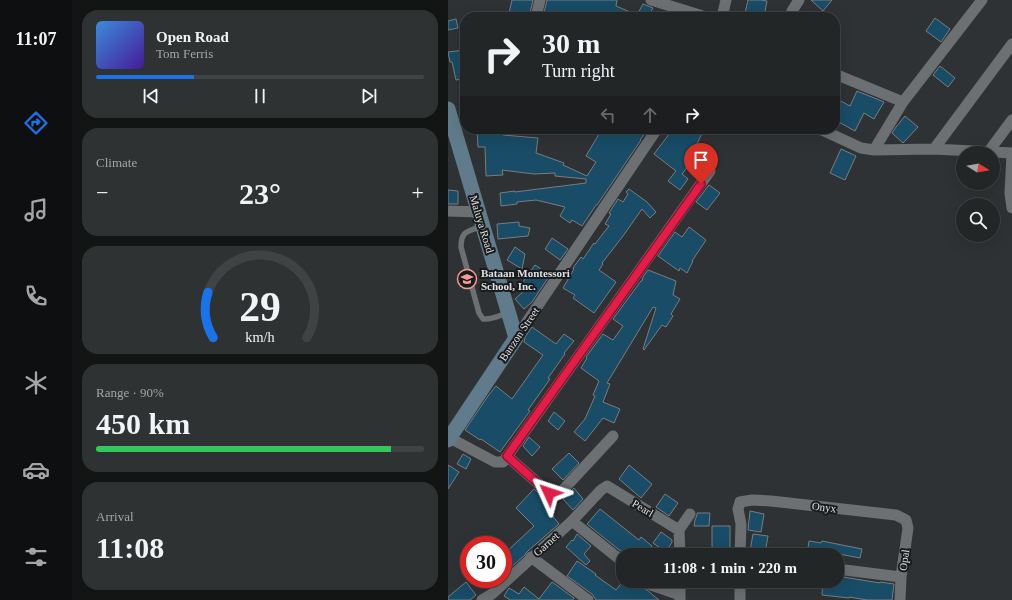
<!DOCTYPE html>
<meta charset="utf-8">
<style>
:root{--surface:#232627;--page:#2f3233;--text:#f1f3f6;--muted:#a3a5a7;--line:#404344;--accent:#1a73e8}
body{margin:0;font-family:"Times New Roman",serif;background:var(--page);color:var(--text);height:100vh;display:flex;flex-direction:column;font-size:15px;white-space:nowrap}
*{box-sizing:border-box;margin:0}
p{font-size:13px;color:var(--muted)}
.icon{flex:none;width:22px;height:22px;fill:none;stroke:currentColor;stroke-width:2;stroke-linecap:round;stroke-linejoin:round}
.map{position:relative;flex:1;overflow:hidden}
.side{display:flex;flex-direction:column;gap:10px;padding:10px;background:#131515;width:376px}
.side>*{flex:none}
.guide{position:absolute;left:12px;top:12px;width:380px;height:122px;border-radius:16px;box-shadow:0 4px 16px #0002,0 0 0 1px var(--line);background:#232627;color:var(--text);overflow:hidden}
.needle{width:26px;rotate:101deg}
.controls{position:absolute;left:508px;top:146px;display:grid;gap:8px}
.controls a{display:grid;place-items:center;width:44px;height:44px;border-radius:50%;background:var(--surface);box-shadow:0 4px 16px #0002,0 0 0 1px var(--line);font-size:20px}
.speed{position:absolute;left:12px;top:536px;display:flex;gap:8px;font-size:20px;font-weight:700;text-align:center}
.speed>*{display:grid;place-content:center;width:52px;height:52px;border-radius:50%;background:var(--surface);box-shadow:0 4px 16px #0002,0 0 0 1px var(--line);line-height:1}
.speed .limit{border:6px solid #d22;background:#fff;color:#111}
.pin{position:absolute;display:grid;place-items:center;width:34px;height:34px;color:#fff;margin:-41px -17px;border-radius:50% 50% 50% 0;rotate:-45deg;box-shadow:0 0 4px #0007}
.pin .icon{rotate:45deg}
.me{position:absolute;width:44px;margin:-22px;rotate:312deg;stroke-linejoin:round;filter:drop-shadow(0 0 3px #0008)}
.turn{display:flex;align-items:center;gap:14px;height:84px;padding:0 16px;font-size:18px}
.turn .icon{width:52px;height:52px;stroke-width:2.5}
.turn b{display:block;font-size:28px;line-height:34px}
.lanes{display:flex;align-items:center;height:38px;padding:0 16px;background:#0003;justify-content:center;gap:20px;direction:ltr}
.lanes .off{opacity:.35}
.big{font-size:30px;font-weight:800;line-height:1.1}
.side .widget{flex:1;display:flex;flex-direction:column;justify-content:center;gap:6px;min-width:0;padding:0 14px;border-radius:16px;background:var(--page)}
.side .dial{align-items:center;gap:0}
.dial svg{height:104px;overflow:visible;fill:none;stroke:var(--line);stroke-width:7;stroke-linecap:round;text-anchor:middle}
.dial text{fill:var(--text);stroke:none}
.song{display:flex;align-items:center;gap:12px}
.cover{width:48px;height:48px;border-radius:6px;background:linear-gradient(135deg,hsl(210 70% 55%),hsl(260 70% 35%))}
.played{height:4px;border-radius:2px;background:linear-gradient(90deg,var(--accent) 30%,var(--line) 30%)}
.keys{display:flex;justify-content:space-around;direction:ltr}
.heat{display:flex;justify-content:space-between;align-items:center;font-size:22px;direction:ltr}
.charge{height:6px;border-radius:3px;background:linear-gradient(90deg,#34c759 90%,var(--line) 0)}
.trip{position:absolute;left:168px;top:548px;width:228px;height:40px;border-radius:16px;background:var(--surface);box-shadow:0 4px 16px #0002,0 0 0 1px var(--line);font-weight:800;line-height:40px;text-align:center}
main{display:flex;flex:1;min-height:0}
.tabs{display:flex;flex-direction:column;width:72px;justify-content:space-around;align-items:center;background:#0e0f10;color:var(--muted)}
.tabs .icon{width:28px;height:28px}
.tabs .current{color:var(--accent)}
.tabs b{font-size:18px;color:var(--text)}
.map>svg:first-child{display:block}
.building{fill:#184c67;stroke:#797d80}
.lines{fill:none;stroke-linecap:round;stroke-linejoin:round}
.lane{stroke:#6d7073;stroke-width:5.5}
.street{stroke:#6d7073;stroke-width:11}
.secondary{stroke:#607b8b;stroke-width:15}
.route-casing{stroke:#92132f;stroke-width:10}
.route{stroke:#e11d48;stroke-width:7}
.labels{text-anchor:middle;stroke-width:4;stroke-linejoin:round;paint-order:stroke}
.street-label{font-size:11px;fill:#e0e2e3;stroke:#181a1b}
.poi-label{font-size:11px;font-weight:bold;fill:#e0e2e3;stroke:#181a1b;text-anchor:start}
</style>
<main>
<nav class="tabs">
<b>11:07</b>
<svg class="icon current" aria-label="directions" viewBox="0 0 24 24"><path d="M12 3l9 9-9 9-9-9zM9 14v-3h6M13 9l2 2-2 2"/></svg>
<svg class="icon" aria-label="music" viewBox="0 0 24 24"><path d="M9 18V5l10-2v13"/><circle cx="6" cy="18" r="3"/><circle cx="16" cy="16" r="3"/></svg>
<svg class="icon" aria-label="phone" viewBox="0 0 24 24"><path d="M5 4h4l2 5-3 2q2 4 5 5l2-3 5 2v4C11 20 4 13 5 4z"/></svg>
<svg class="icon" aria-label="climate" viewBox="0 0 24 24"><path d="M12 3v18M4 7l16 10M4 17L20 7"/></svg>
<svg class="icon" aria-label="car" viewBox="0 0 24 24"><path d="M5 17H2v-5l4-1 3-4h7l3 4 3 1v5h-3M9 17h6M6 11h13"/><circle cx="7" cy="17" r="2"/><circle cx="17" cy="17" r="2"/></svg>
<svg class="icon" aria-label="filters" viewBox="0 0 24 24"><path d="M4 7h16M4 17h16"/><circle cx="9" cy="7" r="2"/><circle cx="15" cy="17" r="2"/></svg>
</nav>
<section class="side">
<div class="widget">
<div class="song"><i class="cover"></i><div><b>Open Road</b><p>Tom Ferris</p></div></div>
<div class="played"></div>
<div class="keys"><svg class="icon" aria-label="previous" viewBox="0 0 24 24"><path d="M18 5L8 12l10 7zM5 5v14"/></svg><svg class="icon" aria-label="pause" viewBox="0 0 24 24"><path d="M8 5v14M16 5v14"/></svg><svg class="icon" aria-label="next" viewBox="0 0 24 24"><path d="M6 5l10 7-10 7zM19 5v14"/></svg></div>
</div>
<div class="widget"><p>Climate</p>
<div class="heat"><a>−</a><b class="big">23°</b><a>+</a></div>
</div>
<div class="widget dial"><svg viewBox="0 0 100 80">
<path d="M14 69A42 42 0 1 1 86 69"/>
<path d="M14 69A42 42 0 0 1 10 34" stroke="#1a73e8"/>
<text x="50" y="56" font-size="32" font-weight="700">29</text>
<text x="50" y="72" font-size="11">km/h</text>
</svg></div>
<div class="widget"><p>Range · 90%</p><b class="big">450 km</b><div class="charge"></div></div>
<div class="widget"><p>Arrival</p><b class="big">11:08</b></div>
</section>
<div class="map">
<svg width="564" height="600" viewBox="0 0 564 600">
<rect width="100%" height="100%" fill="#2f3234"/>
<path class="building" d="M64 0H85L81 17H60Z
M99 0H169L168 6 189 15 195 4 205 8 200 17H160L147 15V17H95Z
M300 0H313L319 1 316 17H296Z
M363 0H384L375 11Z
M487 18 502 29 493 42 478 31Z
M8 19 10 28 0 30V21Z
M17 50V78L8 80 4 62H2L0 52Z
M492 66 507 78 500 87 485 75Z
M409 91 436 102 426 119 416 113 407 131 387 120V98L402 106Z
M457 116 470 127 456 142 455 143 444 133 448 127Z
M55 129V135L90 138 88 153 116 163 115 165 139 176 148 162 138 156 154 129H200L192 140H193L149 205H148L134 226 124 220 122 223 112 216 117 207 88 200 69 202V204L53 206 52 193 67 191V192L138 183V179L107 176V173L86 174 54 170 55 175 38 176 37 147H30L29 130Z
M225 129H256L243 157 246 159 234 174 240 179 232 190 220 181 228 171 206 154Z
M393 149 408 156 397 180 382 173Z
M261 185 272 193 259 210 248 202Z
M181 189 199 202 208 212 202 218 194 209 175 236 154 263 155 264 151 270 168 282 146 313 125 298 127 295 115 288 126 269 125 268 133 257 135 259 146 243 147 244 161 226 157 224 163 214 161 213 170 199 175 202 180 194 178 192Z
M0 190 10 191V204H0Z
M71 222V226L82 228 80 236 50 239 49 224Z
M241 227 258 240 244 261H245L239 273 232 268 231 271 210 256 227 232 234 237Z
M104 238 120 249 112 260 97 249Z
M67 247 77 254 74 269 59 260Z
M87 265 102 275 84 302 76 309 67 299 77 290 72 286Z
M200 270 228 281 225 295 232 299 223 314 225 316 218 327 214 325 196 350 195 349 208 308 205 307 159 383 162 384 155 402 172 409 166 423 155 418 137 441 126 432 137 419 147 396 145 395 151 381 133 368 139 358 138 357 155 334 165 340 175 326 165 319 193 281H194L195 277Z
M84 327 108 344 116 334 126 341 116 353 117 354 100 378 102 379 80 410 82 411 52 452 33 439 32 440 17 430 40 396 48 386 64 399 95 355 76 342 77 337Z
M106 412 117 421 110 430 100 421Z
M81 437 92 447 84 456 75 446Z
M121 453 131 463 115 480 104 469Z
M15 454 23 459 18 469 9 464Z
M0 465 11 472 0 489Z
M181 465 204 484 193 498 171 479Z
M126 488 135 499 125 510 115 499Z
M86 489 104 504 99 509 111 524 81 550 78 553 77 555 55 574V555L86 526 68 508Z
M217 494 230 503 221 516 208 507Z
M152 509 191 540 193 537 204 546 197 555H185L177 549 175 553 139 524Z
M302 511 316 514 313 532 300 530Z
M249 513H262L261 526H246L247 520 249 515Z
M264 526H282V552H264Z
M213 532 224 540V542L218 552 205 543Z
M129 534 143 546 136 554 142 561 138 565 118 547 124 540 125 541Z
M305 534 320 536 317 553 302 551Z
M361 541 373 543 374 541 414 549 412 558 386 553V554L369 551 368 555H359Z
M129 561 148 574 147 575 168 590 175 581H188L211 600H148L144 594 119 576Z
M389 576 432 583V582L446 584 444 600H419L401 597V598L374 595 375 581H389Z
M18 582 28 595 22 600H0V597Z
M104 582 126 598 125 600H62L56 596 61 588 71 594 76 587 91 599Z"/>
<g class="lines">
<path class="lane" d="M34 226C20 232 13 230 13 247L31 313 35 319C44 320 51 316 59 313"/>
<path class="street" d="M203 0 258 17
M88 17 92 0
M274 17 278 0
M342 17 344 11 351 0
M387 74 455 102
M372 129 413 148 426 150 455 102 534 0
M486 149 564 44
M426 150 486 149 564 153
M541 151 564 120
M564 154 562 193 564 208
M0 211 31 212
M68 338 209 129
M2 438 47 462H55L262 171
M59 456 101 493 107 495 113 492 165 436
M124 521 175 562
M232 555 231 530 242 514
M292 555 293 524 290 509 292 502 304 500 323 501 448 515 458 520 460 528 453 577 452 600
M83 557 140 600
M389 569 453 577
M198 581 203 585 232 595
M232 581V600
M34 600 44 594 124 521 153 490 159 486 231 530
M292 600V581"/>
<path class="secondary" d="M0 109 68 338 0 440"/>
</g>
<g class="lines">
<defs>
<path id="route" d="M101 493 59 456 253 184"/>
</defs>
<use href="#route" class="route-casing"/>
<use href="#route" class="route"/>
</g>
<defs>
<symbol id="school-ring" viewBox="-11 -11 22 22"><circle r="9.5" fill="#181a1b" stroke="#f59c93" stroke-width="1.5"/><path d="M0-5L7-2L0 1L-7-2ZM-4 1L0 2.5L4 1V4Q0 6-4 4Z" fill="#f59c93"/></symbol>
</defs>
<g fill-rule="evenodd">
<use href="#school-ring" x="8" y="268" width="22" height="22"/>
</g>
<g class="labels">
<g class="street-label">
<text transform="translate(34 224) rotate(73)" y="4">Maluya Road</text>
<text transform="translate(71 334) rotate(-56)" y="4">Banzon Street</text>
<text transform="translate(376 507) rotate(7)" y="4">Onyx</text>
<text transform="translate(195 508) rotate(31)" y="4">Pearl</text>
<text transform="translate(98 544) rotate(-42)" y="4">Garnet</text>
<text transform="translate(456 560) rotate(-82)" y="4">Opal</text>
</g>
<g class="poi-label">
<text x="33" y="277">Bataan Montessori<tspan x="33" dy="13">School, Inc.</tspan></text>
</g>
</g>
</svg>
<div class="controls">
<a><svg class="needle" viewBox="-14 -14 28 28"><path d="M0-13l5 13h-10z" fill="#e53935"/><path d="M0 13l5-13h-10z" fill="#a3a5a7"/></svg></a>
<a><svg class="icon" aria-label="search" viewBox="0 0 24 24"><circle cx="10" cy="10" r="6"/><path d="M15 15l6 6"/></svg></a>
</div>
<div class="speed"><div class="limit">30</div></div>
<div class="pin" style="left:253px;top:184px;background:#d93025"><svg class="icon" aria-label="arrive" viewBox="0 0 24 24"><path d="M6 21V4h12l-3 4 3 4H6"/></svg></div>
<svg class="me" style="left:101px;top:493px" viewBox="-20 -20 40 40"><path d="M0-17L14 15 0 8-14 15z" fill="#e11d48" stroke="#fff" stroke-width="4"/></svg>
<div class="trip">11:08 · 1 min · 220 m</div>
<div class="guide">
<div class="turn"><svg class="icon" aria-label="right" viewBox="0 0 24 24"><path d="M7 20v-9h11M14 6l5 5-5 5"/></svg><div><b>30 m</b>Turn right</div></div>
<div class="lanes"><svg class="icon off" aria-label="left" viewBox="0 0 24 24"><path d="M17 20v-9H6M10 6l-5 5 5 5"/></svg><svg class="icon off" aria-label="ahead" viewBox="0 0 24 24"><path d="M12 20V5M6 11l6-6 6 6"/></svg><svg class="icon" aria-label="right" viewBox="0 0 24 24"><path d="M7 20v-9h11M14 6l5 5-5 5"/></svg></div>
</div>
</div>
</main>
